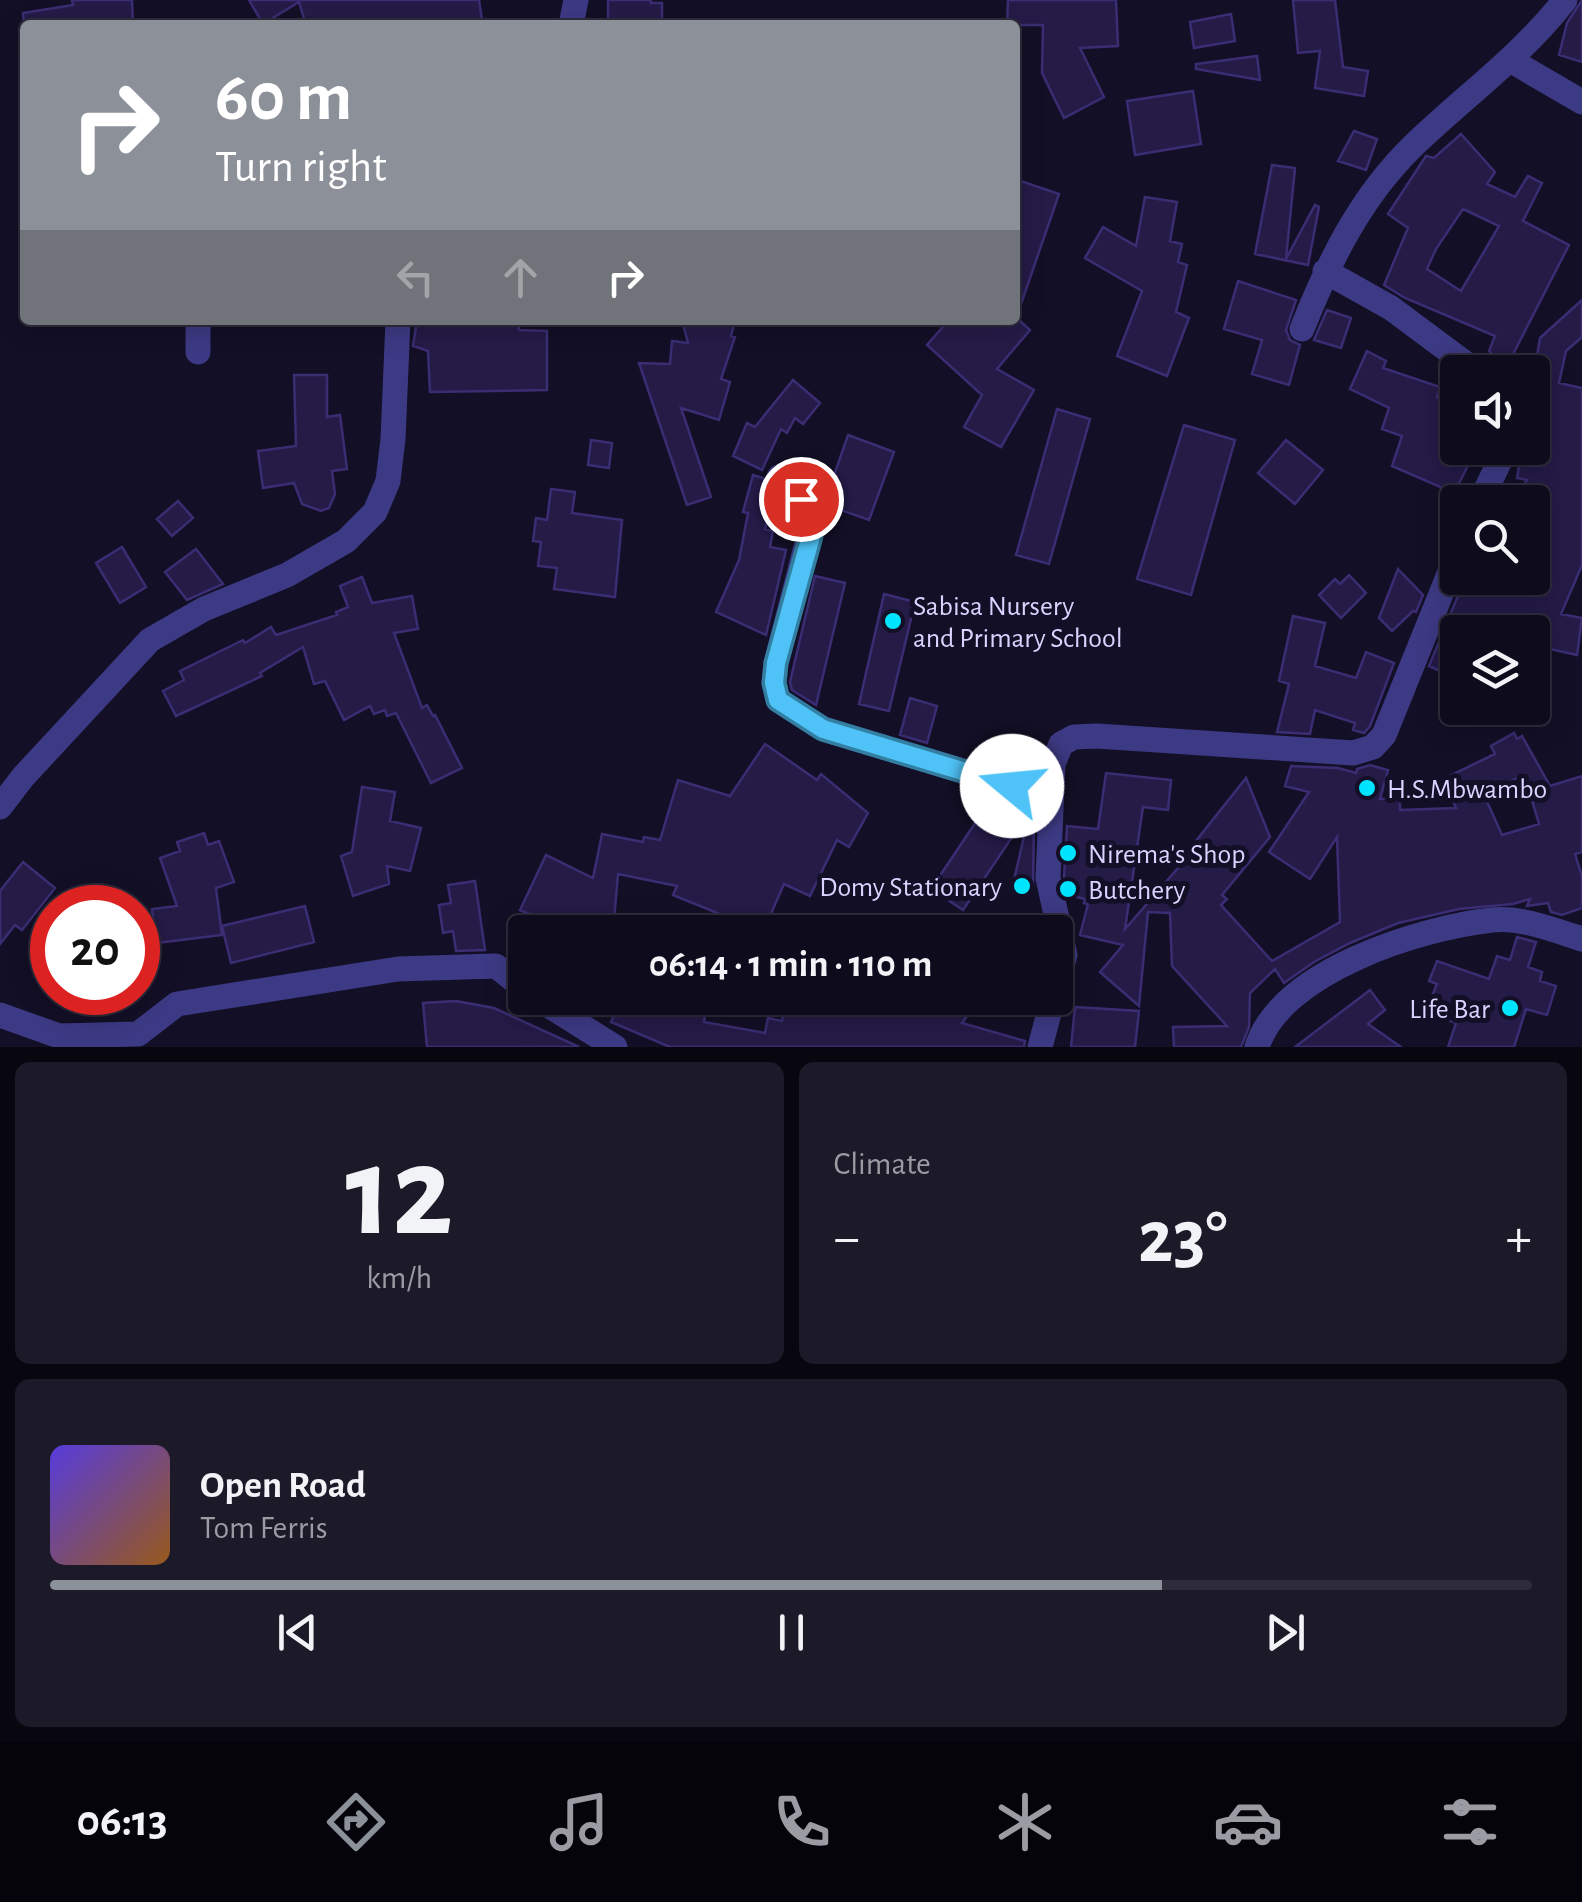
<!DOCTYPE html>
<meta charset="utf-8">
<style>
:root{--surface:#0e0b1c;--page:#1c1929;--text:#f1f3f6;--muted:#9b9ba3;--line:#2e2b3b;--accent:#8c9099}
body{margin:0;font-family:"Alegreya Sans",sans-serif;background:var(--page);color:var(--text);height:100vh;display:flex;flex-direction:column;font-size:38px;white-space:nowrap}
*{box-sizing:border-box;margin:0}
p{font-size:32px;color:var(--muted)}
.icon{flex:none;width:55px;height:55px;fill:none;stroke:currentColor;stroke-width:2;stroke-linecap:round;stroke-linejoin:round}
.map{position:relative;height:1047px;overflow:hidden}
.details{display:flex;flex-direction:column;gap:15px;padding:15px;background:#08060f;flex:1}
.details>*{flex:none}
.banner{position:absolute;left:20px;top:20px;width:1000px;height:305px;border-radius:10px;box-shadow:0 5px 25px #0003,0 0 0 2px var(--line);background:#8c9099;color:#fff;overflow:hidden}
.tools{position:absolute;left:1440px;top:355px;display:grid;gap:20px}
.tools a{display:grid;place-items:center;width:110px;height:110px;border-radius:10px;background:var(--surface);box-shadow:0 5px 25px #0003,0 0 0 2px var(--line);font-size:50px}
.speed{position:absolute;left:30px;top:885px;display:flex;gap:20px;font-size:50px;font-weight:700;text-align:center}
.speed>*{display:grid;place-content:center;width:130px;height:130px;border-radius:50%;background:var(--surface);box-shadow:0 5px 25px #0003,0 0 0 2px var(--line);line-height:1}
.speed .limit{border:15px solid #d22;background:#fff;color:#111}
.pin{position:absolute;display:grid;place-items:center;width:85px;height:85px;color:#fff;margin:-42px;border:5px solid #fff;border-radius:50%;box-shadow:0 2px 10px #0007}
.me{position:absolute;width:110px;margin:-55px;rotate:287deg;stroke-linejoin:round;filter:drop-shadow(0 0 8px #0008)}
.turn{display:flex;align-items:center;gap:35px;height:210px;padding:0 30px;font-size:45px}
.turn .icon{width:130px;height:130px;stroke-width:2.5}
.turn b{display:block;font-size:70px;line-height:85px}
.lanes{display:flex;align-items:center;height:95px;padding:0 30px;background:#0003;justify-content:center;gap:50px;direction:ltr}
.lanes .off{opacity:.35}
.big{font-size:75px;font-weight:700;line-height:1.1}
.details .card{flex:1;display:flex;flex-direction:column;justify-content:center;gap:15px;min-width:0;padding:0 35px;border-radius:15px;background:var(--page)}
.details .dial{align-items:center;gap:0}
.dial b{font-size:130px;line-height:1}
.song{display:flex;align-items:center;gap:30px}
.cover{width:120px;height:120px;border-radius:15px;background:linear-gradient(135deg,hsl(250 70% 55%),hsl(30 70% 35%))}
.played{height:10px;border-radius:5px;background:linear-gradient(90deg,var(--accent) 75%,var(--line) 75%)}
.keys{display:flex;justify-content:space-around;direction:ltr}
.heat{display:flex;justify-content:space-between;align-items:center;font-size:55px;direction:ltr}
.details .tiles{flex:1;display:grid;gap:15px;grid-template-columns:1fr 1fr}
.card:last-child{grid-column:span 2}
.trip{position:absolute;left:508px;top:915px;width:565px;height:100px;border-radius:10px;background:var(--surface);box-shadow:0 5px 25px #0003,0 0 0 2px var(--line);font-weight:700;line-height:100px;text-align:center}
.menu{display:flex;height:160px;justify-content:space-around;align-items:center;background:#06040b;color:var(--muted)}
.menu .icon{width:70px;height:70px}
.menu .on{color:var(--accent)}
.menu b{font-size:45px;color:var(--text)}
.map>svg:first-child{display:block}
.building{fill:#241b47;stroke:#3b2d73;stroke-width:2.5;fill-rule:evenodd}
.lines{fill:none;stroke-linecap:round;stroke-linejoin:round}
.minor{stroke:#3d3a85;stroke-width:25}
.route-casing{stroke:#337fa1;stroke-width:25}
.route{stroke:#4fc3f7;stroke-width:18}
.poi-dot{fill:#00e5ff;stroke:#130f26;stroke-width:4}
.labels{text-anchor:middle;stroke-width:10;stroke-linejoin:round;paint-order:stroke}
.poi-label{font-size:28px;fill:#d9d4ff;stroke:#130f26;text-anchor:start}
</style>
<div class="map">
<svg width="1582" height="1047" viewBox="0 0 1582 1047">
<rect width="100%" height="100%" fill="#130f26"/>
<path class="building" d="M72 0H132L133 25H24L23 13 73 5Z
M249 0H479L482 20 454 25H306L299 2 263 24Z
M608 0H651V3H662V25H608Z
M1008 0H1116L1118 46 1080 48 1104 97 1064 118 1042 73 1043 25H1007Z
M1293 0H1335L1343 67 1368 71 1364 96 1315 88 1320 51 1298 53Z
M1582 0V62L1559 55 1567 23Z
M1231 14 1235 41 1194 48 1190 22Z
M1257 56 1260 80 1196 69V64Z
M1193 91 1201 144 1135 155 1127 101Z
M1354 131 1377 139 1366 170 1338 161Z
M1461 134 1495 172 1487 184 1515 197 1528 176 1542 183 1523 221 1569 245 1506 368 1489 351 1495 336 1405 298 1384 285 1408 228 1388 214 1426 156 1434 158ZM1463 209 1499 226 1461 291 1427 269 1436 249Z
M1272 165 1295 168 1286 259 1315 205 1319 207 1308 265 1255 254Z
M1015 179 1059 194 1018 313 1015 312Z
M1145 197 1177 202 1170 241 1182 244 1178 262 1187 265 1176 312 1189 318 1167 376 1117 356 1142 291 1085 258 1103 227 1136 246Z
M1238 281 1296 300 1286 330 1290 340 1300 345 1289 385 1252 374 1262 340 1224 329Z
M1582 300V337L1566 351 1559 383 1582 388V565L1561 614 1582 618 1577 655 1532 645V632L1486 623 1482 632H1458V679L1429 666 1464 581 1497 592 1502 578H1532V502H1514L1527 480 1517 478 1522 448H1532V386L1540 338Z
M1327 310 1351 318 1341 348 1314 340Z
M417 320H519V330L547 331V390L430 392 428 351 413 346Z
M682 320H735L731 336 735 337 721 379 730 382 719 420 681 408 711 497 687 505 639 363 670 364 672 341 688 343Z
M949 320H1019L1030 330 997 369 1034 390 1001 447 964 427 982 395 927 345Z
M1367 351 1386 361 1383 368 1440 387 1437 397 1458 408V448H1477L1454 493 1392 466 1402 436 1382 429 1389 408 1350 389Z
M294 375H327V417L340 415 347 469 332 471 335 494 329 508 321 511 302 504 294 483 263 488 258 451 296 446Z
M793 380 820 403 803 424 795 418 787 433 781 429 762 470 733 456 747 423 755 427Z
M1057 409 1090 419 1049 564 1016 555Z
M1184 425 1235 440 1191 595 1137 579Z
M848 435 894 452 869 520 824 504Z
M591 440 612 443 609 468 588 465Z
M1286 440 1323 470 1295 504 1258 473Z
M753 475 763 478 774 495 765 529 773 531 770 547 786 550 766 635 716 612 739 560 748 513 743 512Z
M551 489 575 492 572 513 622 520 615 597 554 589 557 568 538 566 541 542 533 541 536 518 547 520Z
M178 501 193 518 172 536 157 519Z
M122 547 146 587 120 603 96 563Z
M196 549 223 584 187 600 165 572Z
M1398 569 1423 595 1416 612 1413 611 1392 631 1379 618Z
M1349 575 1366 593 1341 618 1319 595 1335 579 1340 584Z
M815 576 845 583 816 705 792 690 790 682Z
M362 577 372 603 412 596 418 629 394 633 422 708 427 705 433 716 435 715 462 768 431 783 396 713 387 716 385 710 374 714 370 706 344 720 325 681 314 684 303 647 260 673 262 676 176 716 163 691 184 680 180 671 243 640 245 643 271 627 276 635 337 615 336 612 348 607 340 586Z
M884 594 915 602 889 711 859 704Z
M1293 616 1325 623 1315 666 1356 678 1366 652 1394 663 1370 726 1364 733 1353 730 1355 723 1315 710 1310 734 1277 732 1289 684 1279 681Z
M910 698 937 706 927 743 900 735Z
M1514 733 1517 739 1522 736 1550 786 1582 776V852L1575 854 1582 876V908L1562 915 1551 912 1548 903 1527 906 1530 899 1513 904 1459 909 1398 923 1350 943 1314 962 1284 983 1275 969 1250 993 1249 1027 1241 1047H1174L1173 1027 1227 1026 1172 966 1170 913 1148 912 1139 1006 1100 972 1123 945 1080 935 1088 904 1084 903 1085 899 1068 895 1064 877 1067 826 1098 829 1106 773 1171 780 1168 810 1143 807 1125 929 1191 853 1188 851 1246 778 1270 837 1222 895 1227 899 1221 905 1272 961 1340 922 1337 837 1310 879 1269 852 1309 792 1285 786 1291 766 1338 768 1356 773 1357 769 1370 765 1388 770 1380 799 1400 798V810L1456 808 1443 779 1495 754 1491 746ZM1524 774 1539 824 1502 835 1485 797Z
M765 744 817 780 821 774 868 813 849 847 837 840 810 896 784 884 763 932H739L742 923 673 895 677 886 618 874 613 932H570L520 910 546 855 593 878 602 834 643 842 644 837 660 840 678 780 730 796Z
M362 787 395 792 390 821 421 828 410 871 387 866 389 884 353 896 341 856 352 852Z
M986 807 1025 818 963 910 931 889Z
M1028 819 1034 821 1033 885 1014 880Z
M204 833 208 845 219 841 234 882 216 888 222 935 156 943 152 909 177 906 160 858 180 851 177 842Z
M23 862 55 888 22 930 15 925 0 944V891Z
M475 881 485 950 456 951 453 931 443 933 439 905 451 903 448 885Z
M305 906 314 942 231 963 222 926Z
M1517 937 1536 942 1528 967 1542 972 1540 981 1556 986 1547 1015 1526 1009 1514 1047H1448L1456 1023 1426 1011 1437 984 1429 981 1437 961 1489 979 1497 956 1510 960Z
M1370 990 1385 1010 1368 1024 1401 1047H1295Z
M622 998H708L704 1022 765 1033 768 1018 782 1021 784 1009 812 1014 814 999 980 998 962 1023 1025 1041 1024 1047H670L611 1022Z
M456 1001 494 1008 579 1047H427L423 1003Z
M1075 1007 1139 1011 1135 1047H1071Z"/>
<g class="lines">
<path class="minor" d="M571 25 576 0
M1510 60 1582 102
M1325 271 1391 308 1477 372
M1302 329C1329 261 1361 196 1414 145 1465 96 1521 56 1565 0
M198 352V320
M779 477C793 491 808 504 812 524L776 663 774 683 778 700 823 729 1049 797
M1480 502 1506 448
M0 807 23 777 150 640 204 609 287 575 346 541 375 512 388 481 393 439 398 320
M1055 991 1065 955 1048 878 1053 764 1061 744 1074 737 1097 736 1353 753 1373 747 1384 735 1458 552
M537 998 615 1047
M0 1015 59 1036 138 1034 177 1004 398 969 496 966 525 989
M1040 1047 1053 998
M1257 1047C1281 971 1420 928 1492 920 1522 917 1554 930 1582 939"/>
</g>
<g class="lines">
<defs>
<path id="route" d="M801 499 810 513 811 536 776 663 774 683 778 700 823 729 1012 786"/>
</defs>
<use href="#route" class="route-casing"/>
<use href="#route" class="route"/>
</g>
<g class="poi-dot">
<circle cx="893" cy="621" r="10"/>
<circle cx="1367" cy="788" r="10"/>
<circle cx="1068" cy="853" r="10"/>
<circle cx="1022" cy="886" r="10"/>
<circle cx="1068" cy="889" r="10"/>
<circle cx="1510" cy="1008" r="10"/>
</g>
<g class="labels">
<g class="poi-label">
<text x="913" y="615">Sabisa Nursery<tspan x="913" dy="32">and Primary School</tspan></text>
<text x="1387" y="798">H.S.Mbwambo</text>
<text x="1088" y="863">Nirema's Shop</text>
<text x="1002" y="896" text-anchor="end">Domy Stationary</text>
<text x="1088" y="899">Butchery</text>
<text x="1490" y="1018" text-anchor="end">Life Bar</text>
</g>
</g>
</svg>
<div class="tools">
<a><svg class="icon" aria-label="sound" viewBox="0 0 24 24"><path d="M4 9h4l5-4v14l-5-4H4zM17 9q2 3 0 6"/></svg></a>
<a><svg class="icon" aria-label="search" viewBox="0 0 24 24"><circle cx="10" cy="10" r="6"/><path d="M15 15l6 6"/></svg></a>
<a><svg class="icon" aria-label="layers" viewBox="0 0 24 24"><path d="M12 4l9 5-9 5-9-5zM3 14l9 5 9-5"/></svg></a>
</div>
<div class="speed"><div class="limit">20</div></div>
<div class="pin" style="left:801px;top:499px;background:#d93025"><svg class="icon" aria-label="arrive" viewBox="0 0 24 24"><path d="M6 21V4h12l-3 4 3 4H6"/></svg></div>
<svg class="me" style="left:1012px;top:786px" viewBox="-20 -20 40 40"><circle r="19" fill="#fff"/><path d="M0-13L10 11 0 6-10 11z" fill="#4fc3f7"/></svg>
<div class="trip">06:14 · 1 min · 110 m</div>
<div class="banner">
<div class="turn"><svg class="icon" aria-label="right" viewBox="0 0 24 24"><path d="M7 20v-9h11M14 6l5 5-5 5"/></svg><div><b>60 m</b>Turn right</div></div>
<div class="lanes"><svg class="icon off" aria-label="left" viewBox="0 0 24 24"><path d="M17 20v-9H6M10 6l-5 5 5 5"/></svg><svg class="icon off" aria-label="ahead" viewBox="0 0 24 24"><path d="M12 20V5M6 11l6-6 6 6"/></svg><svg class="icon" aria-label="right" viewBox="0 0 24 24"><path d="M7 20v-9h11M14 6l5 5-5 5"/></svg></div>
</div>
</div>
<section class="details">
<div class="tiles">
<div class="card dial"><b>12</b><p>km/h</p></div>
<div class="card"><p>Climate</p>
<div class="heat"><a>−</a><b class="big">23°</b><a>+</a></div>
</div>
<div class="card">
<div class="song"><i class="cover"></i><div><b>Open Road</b><p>Tom Ferris</p></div></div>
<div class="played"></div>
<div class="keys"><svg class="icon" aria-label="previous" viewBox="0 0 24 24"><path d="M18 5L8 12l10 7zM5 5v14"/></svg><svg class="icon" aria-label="pause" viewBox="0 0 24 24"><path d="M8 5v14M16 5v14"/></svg><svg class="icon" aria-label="next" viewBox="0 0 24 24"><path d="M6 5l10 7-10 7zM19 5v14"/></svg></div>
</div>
</div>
</section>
<nav class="menu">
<b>06:13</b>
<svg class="icon on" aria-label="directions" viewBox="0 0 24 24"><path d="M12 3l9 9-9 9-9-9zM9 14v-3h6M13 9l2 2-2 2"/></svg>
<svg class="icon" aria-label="music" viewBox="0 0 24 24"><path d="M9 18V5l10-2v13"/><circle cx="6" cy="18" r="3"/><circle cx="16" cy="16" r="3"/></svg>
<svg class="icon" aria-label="phone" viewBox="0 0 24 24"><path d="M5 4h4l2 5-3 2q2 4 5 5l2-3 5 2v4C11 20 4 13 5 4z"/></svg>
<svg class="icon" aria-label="climate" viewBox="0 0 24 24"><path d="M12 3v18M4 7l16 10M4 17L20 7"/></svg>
<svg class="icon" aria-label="car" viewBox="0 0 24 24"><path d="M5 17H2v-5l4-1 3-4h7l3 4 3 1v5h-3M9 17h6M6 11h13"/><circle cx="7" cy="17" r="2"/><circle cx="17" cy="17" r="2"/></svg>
<svg class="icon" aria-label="filters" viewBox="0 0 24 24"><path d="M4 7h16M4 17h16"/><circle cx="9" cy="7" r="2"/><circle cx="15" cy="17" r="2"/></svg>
</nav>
